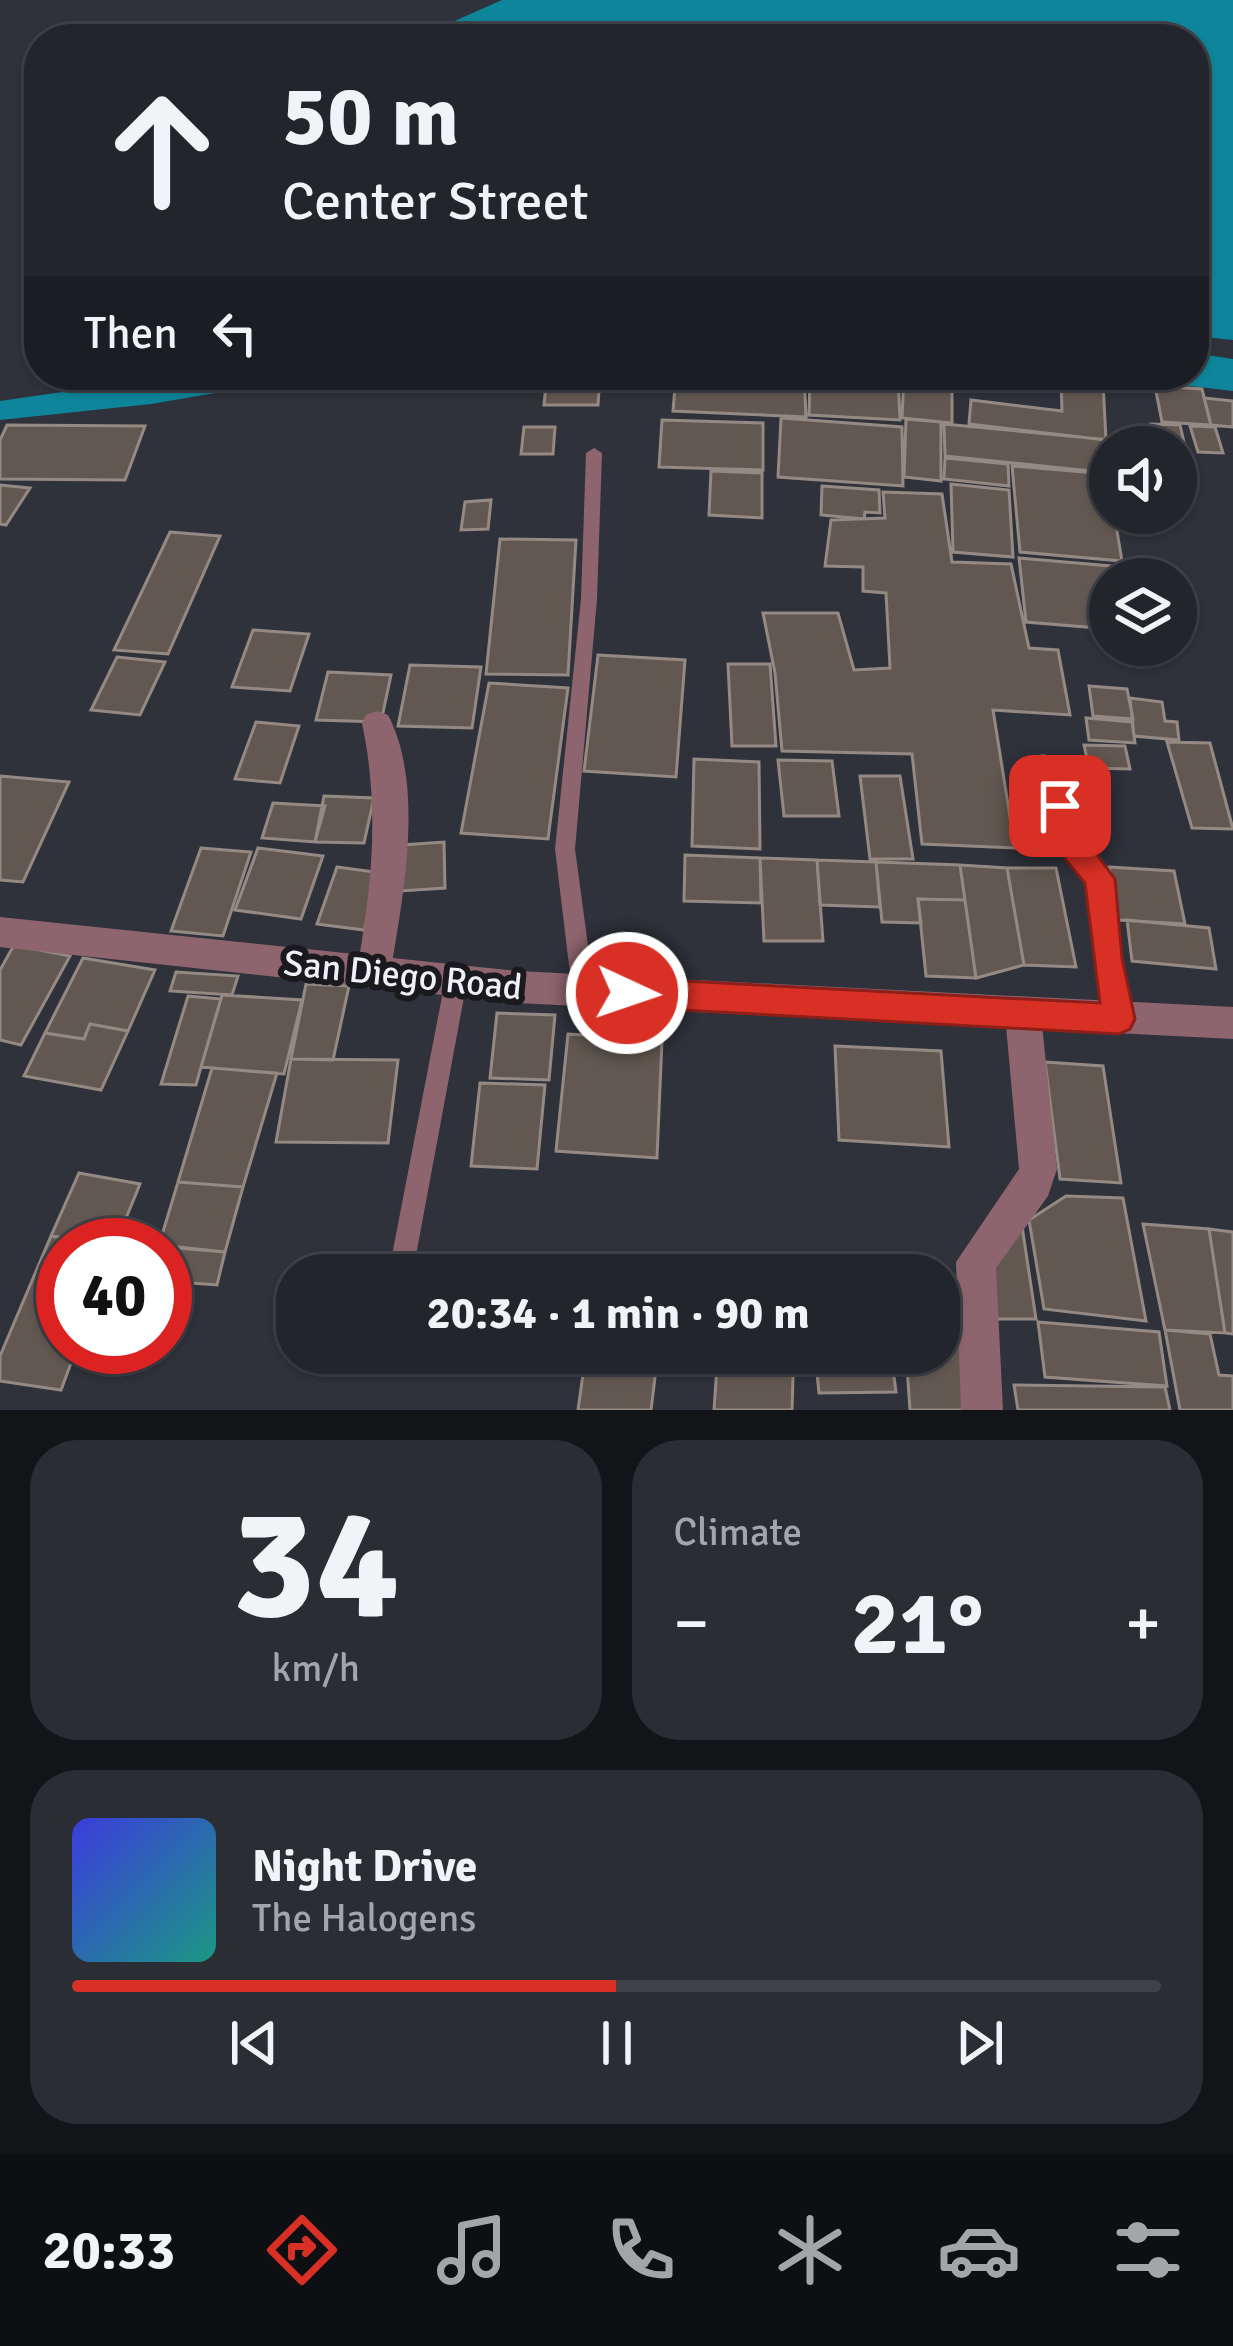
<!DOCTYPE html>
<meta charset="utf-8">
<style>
:root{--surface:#23252c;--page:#2b2d34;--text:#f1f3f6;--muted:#a3a5a9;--line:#404248;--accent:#d93025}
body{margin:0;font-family:Signika,sans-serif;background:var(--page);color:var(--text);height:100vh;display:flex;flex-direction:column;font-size:45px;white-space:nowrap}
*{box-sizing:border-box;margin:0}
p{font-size:39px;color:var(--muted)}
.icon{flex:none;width:66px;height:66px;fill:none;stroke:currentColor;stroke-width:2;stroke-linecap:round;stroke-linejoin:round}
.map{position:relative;height:1410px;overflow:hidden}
.side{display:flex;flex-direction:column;gap:30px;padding:30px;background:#131418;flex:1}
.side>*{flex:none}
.hud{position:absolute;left:24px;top:24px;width:1185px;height:366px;border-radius:48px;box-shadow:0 3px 9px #0004,0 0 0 3px var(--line);background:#23252c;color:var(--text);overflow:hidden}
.buttons{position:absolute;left:1089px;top:426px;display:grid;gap:24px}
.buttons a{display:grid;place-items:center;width:108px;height:108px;border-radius:50%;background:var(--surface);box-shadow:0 3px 9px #0004,0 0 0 3px var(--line);font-size:60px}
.speed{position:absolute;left:36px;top:1218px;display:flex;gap:24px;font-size:60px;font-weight:700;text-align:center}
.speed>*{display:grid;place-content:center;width:156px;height:156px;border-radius:50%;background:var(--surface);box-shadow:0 3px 9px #0004,0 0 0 3px var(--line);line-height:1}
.speed .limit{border:18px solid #d22;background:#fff;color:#111}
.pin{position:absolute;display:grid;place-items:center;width:102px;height:102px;color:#fff;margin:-51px;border-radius:24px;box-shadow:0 6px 18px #0006}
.me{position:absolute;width:132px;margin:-66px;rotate:93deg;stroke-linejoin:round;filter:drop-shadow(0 0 9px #0008)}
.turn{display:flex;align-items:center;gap:42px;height:252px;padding:0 60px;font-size:54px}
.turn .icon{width:156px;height:156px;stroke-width:2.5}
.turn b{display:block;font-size:84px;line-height:102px}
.then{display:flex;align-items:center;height:114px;padding:0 60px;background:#0003;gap:24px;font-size:45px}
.big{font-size:90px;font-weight:800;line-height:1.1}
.side .widget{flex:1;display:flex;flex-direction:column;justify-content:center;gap:18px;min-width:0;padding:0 42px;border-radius:48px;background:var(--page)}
.side .dial{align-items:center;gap:0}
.dial b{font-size:156px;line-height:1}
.song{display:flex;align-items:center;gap:36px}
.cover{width:144px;height:144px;border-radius:18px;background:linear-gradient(135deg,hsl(240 70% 55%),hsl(170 70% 35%))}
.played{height:12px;border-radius:6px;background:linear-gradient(90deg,var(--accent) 50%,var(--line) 50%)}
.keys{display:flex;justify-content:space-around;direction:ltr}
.heat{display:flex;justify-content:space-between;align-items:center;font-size:66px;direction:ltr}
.side .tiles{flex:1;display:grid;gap:30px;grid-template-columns:1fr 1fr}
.widget:last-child{grid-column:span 2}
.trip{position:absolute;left:276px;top:1254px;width:684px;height:120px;border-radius:48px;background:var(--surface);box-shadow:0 3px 9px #0004,0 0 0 3px var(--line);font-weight:800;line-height:120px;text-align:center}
.menu{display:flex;height:192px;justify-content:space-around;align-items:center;background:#0e0f12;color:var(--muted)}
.menu .icon{width:84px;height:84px}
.menu .on{color:var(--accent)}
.menu b{font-size:54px;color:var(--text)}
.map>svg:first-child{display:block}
.water{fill:#0e859a}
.building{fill:#625851;stroke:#958a83;stroke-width:3}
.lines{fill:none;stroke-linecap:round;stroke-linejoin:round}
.service{fill:#8e656f;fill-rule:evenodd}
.minor{fill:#8e656f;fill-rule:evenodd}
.tertiary{fill:#8e656f;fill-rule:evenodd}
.route{fill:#d93025;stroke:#8d1f18;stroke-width:3}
.labels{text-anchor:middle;stroke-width:12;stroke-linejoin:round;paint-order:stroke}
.street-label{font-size:36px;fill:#f0f1f8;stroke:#19191e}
</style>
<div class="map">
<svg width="1233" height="1410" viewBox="0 0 1233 1410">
<rect width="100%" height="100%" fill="#2f313b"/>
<path class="water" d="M502 0H1233V340L1194 336V39H430L432 31Z
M1194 353 1233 359V391L1097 375H1194Z
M181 375H320L151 404 0 420V401Z"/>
<path class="building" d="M547 375H600L598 405H544Z
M676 375H804L806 417 673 411Z
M810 375H898L900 420 809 415Z
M904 375H952V423L902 418Z
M1061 378 1103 382 1106 440 969 424 971 400 1062 411Z
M1155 386 1202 389 1211 425 1162 422Z
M1204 398 1233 401V427L1211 425Z
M781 418 902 427 903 486 778 477Z
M906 419 941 422V481L904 477Z
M662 420 763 423V470L659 467Z
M944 424 1111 440 1110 473 945 456Z
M1151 424 1180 425 1187 455 1176 454V447H1156Z
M7 425 145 426 125 480 0 479V440Z
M1190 426 1215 427 1223 453 1198 452Z
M524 427H555L553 454H521Z
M945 458 1008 464 1009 486 944 479Z
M1012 466 1108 474 1110 513H1114L1122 561 1020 552Z
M711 471 762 473V518L709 515Z
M951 484 1009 490 1013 557 953 552Z
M0 485 30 488 6 525 0 524Z
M822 486 879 490 880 513 865 512 864 519 821 515Z
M883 492 942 494 952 562 1011 564 1029 648 1058 650 1070 715 993 710 1015 848 922 844 912 754 782 751 775 673 763 613H838L854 670 890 668 886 593 863 591V567L825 566 831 520 885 518Z
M491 500 488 529 461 530 465 502Z
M170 532 220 536 168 654 114 650Z
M500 539 576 540 568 675 486 674Z
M1019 558 1122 567 1124 579H1110V629L1026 622Z
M253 630 309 634 290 691 232 687Z
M598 655 685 660 676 777 584 771Z
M117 657 165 662 140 715 91 710Z
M728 664H770L776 746H732Z
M410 665 481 667 472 728 398 726Z
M328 672 391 675 381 722 316 720Z
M489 683 568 688 548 839 461 833Z
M1089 686 1127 689 1133 719 1093 716Z
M1130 698 1162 702 1165 721 1177 722 1179 740 1134 736Z
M1086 718 1132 722 1135 743 1089 740Z
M256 722 299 726 280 783 235 779Z
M1167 742 1210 743 1233 829 1192 828Z
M1084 745 1125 746 1130 769 1089 768Z
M694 759 759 762 760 849 692 846Z
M778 760 832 761 839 816H784Z
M0 776 69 782 23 882 0 880Z
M860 776H900L913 859H870Z
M324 796 374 798 364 843 315 842Z
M273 803 325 806 315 842 262 838Z
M444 842 445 888 401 891 402 845Z
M201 848 251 852 223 936 171 931Z
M258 848 323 856 301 919 235 910Z
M685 855 760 858 761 903 684 901Z
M760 858 817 860 823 941H764Z
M817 860 876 862 880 907 820 905Z
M876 862 960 865 965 900 918 899 921 923 882 922Z
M960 865 1007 868 1024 965 976 978Z
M337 867 382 873 364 930 317 924Z
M1109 867 1174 871 1185 924 1118 920Z
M1007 868H1056L1076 967 1024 965Z
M918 899 965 900 976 978 926 976Z
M1127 920 1209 928 1216 969 1132 961Z
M14 945 70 956 21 1045 0 1040V970Z
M83 958 155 970 128 1031 90 1024 84 1039 45 1033Z
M176 972 238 976 232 995 170 991Z
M306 984 349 986 333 1060 291 1059Z
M222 995 302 1000 284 1074 201 1067Z
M188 996 221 999 201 1067 196 1085 161 1084Z
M497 1013 555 1015 549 1080 490 1078Z
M90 1024 128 1031 101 1090 24 1076 45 1033 84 1039Z
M568 1034 662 1040 657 1158 556 1151Z
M835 1046 941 1051 949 1147 839 1140Z
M291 1059 398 1060 388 1143 276 1142Z
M1045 1062 1103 1066 1121 1183 1060 1179Z
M212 1068 277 1073 243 1187 178 1182Z
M480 1083 545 1085 537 1169 471 1166Z
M79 1173 140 1184 115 1245 51 1236Z
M178 1182 243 1187 225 1252 159 1245Z
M1066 1196 1123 1198 1146 1321 1044 1309 1029 1220Z
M1143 1224 1209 1229 1225 1333 1165 1330Z
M1022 1226 1036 1319H984L992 1246Z
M1209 1229 1233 1232V1334L1225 1333Z
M51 1236 99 1245H63V1347H77L61 1390 0 1381V1356Z
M165 1247 225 1252 217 1285 165 1281Z
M1038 1322 1159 1332 1167 1386 1045 1377Z
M939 1324 960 1325 968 1410H910L906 1353H939Z
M1165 1330 1210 1334 1219 1375 1233 1376V1410H1180Z
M586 1353H658L651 1410H578Z
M815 1353H891L896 1392 819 1393Z
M717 1367 793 1376 792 1410H714Z
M1014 1385 1165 1387 1170 1410H1018Z"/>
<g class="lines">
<path class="service" d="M594 448 602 453 597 599 575 849 594 990 590 997 583 999 576 997 572 990 555 849 581 599 586 453Z
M1043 754 1050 756 1052 761 1085 847 1110 879 1117 958 1130 1019 1127 1026 1119 1029 1111 1026 1108 1019 1097 958 1090 882 1067 851 1034 761 1036 756Z
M456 972 463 974 467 981 417 1250 413 1258 405 1262 397 1258 393 1250 445 981 449 974Z"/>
<path class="minor" d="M377 711 388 715C425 785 403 896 391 970L386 981 374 985 362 981 357 970C372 885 380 809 362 723L366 715Z
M1023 999 1036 1004 1041 1015 1057 1169 1048 1196 996 1268 1003 1410H961L956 1262 1019 1169 1005 1015 1010 1004Z"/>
<path class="tertiary" d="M0 917 517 971 1233 1007V1039L517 1003 0 947Z"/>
</g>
<path class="route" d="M1060 794 1070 798 1089 844 1115 879 1122 958 1135 1019 1130 1029 1119 1034 627 1007 615 1003 611 993 615 982 627 978 1100 1003 1085 883 1066 860 1045 806 1050 798Z"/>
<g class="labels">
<g class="street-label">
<text transform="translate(403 974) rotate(6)" y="13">San Diego Road</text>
</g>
</g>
</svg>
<div class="buttons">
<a><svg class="icon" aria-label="sound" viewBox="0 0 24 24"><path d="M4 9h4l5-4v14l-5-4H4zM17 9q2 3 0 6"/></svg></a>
<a><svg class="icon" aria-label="layers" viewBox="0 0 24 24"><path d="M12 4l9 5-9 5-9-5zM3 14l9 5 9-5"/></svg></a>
</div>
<div class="speed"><div class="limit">40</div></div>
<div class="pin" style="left:1060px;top:806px;background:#d93025"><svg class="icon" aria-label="arrive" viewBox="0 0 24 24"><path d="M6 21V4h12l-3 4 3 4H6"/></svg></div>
<svg class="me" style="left:627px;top:993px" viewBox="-20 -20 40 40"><circle r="17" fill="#d93025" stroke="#fff" stroke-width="3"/><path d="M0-11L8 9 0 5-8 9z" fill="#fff"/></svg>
<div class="trip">20:34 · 1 min · 90 m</div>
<div class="hud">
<div class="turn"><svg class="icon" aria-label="ahead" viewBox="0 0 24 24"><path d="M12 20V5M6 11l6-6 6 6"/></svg><div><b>50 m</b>Center Street</div></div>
<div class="then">Then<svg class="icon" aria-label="left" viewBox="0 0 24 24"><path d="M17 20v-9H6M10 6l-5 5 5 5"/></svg></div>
</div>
</div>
<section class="side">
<div class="tiles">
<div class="widget dial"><b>34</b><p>km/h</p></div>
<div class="widget"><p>Climate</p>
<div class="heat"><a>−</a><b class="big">21°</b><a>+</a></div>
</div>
<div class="widget">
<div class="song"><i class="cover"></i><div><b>Night Drive</b><p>The Halogens</p></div></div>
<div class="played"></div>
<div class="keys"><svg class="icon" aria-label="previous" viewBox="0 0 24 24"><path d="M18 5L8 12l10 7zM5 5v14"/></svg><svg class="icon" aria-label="pause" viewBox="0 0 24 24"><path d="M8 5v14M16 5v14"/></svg><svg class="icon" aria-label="next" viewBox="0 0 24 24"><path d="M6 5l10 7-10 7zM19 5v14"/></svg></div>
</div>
</div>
</section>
<nav class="menu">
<b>20:33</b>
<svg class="icon on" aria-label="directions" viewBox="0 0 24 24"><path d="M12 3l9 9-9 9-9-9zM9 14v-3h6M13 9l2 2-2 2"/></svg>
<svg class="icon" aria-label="music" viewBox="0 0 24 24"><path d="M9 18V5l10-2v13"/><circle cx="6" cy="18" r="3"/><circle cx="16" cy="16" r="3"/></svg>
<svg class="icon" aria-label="phone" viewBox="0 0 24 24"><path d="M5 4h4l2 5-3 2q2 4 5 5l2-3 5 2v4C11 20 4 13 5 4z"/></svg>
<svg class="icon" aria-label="climate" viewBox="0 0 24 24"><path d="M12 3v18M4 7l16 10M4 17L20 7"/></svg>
<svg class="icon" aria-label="car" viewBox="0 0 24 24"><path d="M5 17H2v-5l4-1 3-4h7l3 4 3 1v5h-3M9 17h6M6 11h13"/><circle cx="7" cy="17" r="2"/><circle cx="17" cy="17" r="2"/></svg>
<svg class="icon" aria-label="filters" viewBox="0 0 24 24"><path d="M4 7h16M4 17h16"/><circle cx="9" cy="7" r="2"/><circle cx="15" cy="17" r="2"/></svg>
</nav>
